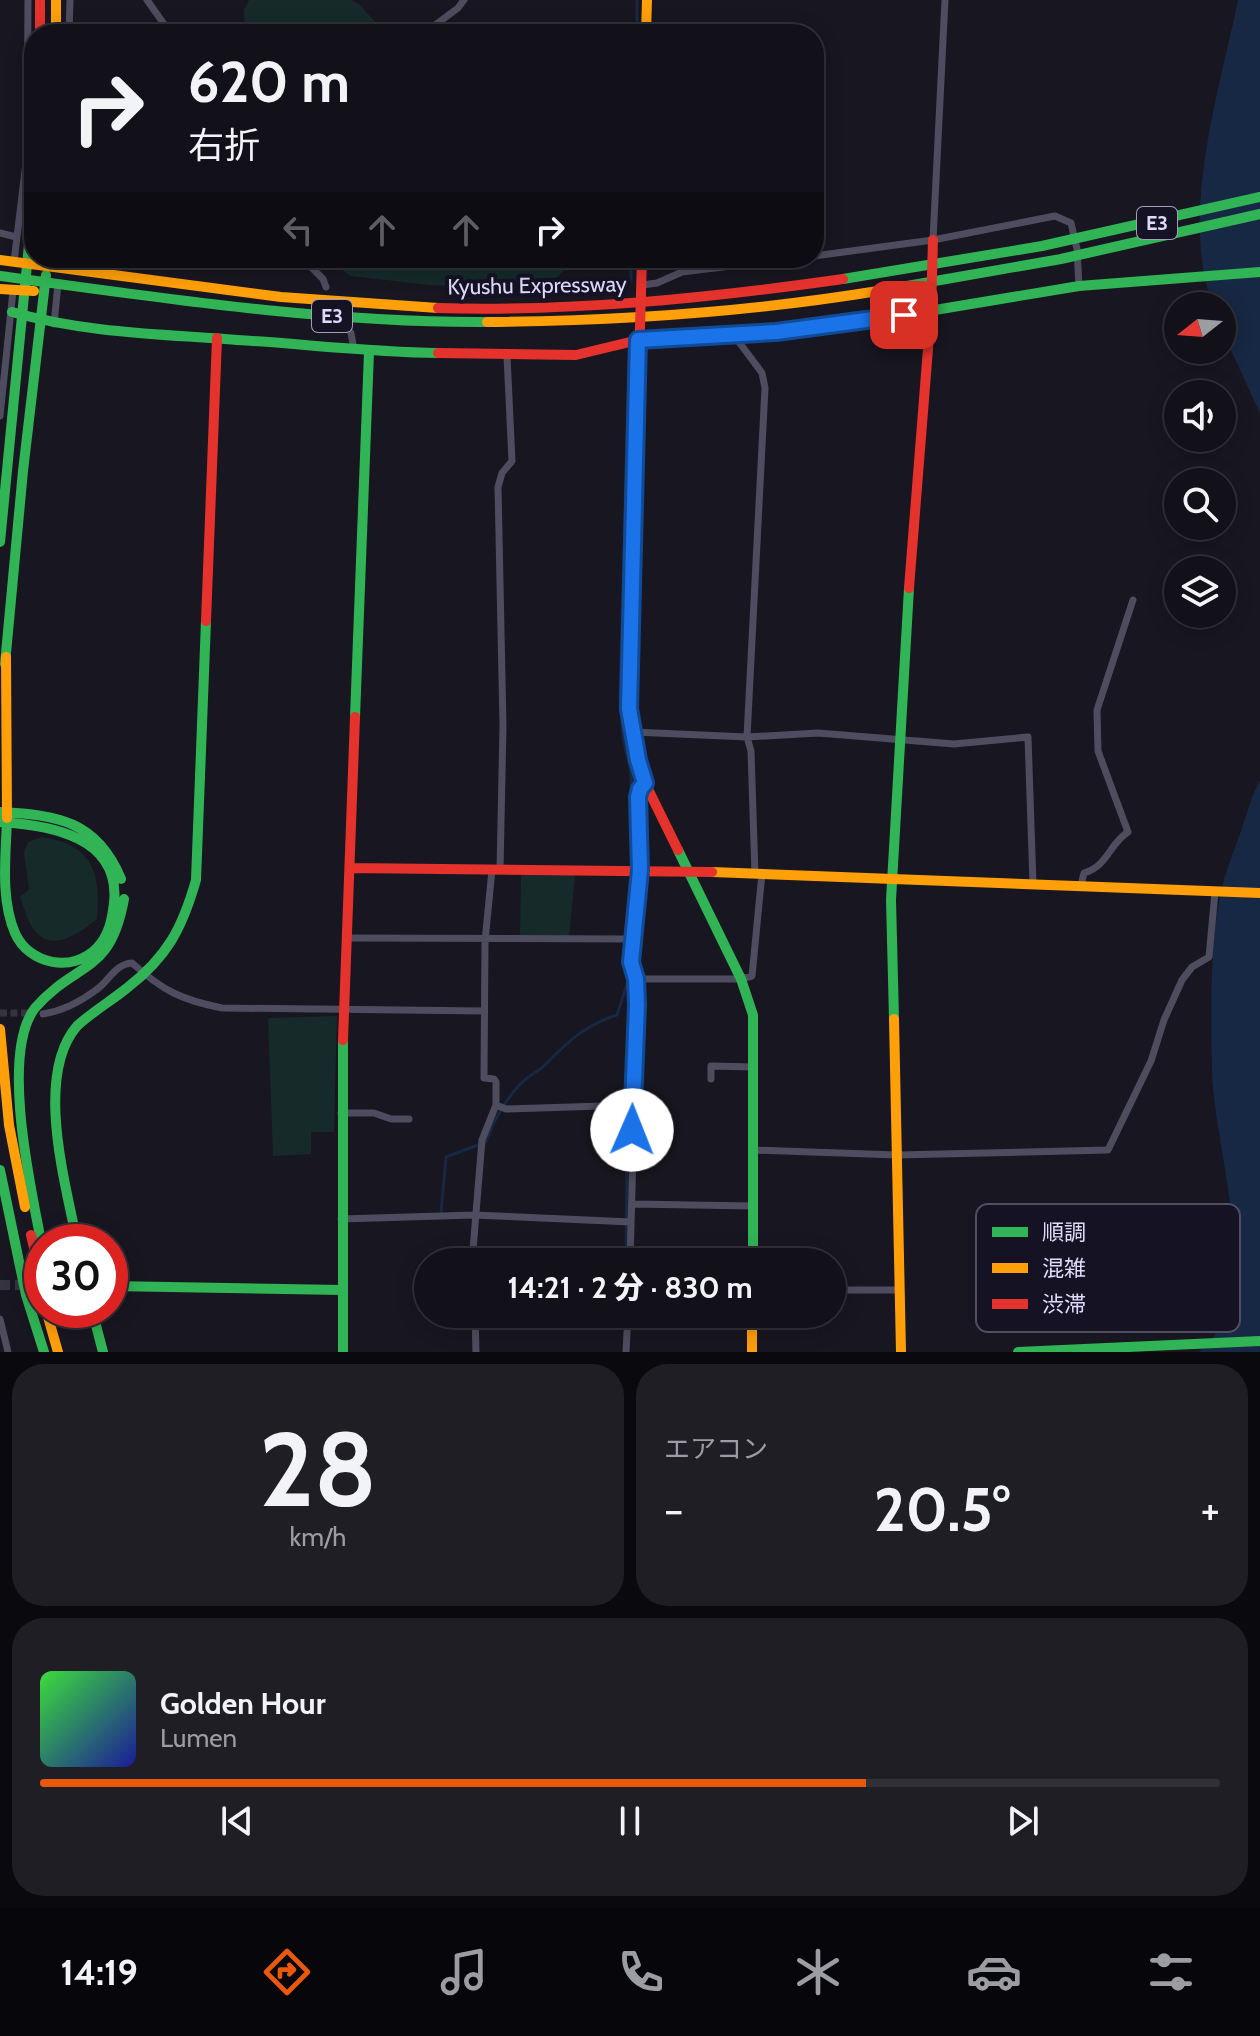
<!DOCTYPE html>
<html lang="ja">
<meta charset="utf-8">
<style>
:root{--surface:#121018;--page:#1f1e25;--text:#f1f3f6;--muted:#9c9da2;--line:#313037;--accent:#ea580c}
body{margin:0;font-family:Cabin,"Noto Sans JP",sans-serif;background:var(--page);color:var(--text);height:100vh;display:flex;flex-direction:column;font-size:30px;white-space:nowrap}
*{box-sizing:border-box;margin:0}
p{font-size:26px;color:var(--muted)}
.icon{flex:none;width:44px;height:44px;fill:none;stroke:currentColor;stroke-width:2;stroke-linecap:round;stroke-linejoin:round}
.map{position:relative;height:1352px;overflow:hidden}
.sheet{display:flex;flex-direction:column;gap:12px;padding:12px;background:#0a090d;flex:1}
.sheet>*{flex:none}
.top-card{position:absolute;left:24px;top:24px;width:800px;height:244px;border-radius:32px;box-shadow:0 4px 20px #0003,0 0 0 2px var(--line);background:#121018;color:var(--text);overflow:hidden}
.needle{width:52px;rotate:253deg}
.tools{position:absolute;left:1164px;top:292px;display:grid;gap:16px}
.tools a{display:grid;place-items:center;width:72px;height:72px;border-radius:50%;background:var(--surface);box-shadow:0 4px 20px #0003,0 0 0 2px var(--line);font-size:40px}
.speed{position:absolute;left:24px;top:1224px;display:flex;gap:16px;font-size:40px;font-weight:700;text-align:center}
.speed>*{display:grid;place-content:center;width:104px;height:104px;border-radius:50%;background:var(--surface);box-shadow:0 4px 20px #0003,0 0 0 2px var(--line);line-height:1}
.speed .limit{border:12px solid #d22;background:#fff;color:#111}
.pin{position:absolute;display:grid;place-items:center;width:68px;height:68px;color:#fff;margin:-34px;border-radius:16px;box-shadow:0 4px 12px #0006}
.me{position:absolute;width:88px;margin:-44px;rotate:1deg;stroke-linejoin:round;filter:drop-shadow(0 0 6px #0008)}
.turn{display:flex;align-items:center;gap:28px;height:168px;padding:0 32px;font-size:36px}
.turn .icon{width:104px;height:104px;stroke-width:2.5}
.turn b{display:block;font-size:56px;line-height:68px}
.lanes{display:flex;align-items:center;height:76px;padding:0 32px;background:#0003;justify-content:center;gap:40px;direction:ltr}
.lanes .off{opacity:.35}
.big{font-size:60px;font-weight:800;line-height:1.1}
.sheet .widget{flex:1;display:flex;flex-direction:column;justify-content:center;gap:12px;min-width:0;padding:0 28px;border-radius:32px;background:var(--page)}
.sheet .dial{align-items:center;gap:0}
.dial b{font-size:104px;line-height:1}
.song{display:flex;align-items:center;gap:24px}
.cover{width:96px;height:96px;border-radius:12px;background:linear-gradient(135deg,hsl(120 70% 55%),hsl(240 70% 35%))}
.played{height:8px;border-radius:4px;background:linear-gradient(90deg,var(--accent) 70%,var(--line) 70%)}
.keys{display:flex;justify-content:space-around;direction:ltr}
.heat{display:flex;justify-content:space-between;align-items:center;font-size:44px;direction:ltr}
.sheet .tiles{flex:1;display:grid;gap:12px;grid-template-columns:1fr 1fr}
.widget:last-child{grid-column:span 2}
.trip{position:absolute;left:414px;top:1248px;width:432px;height:80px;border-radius:40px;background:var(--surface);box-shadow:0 4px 20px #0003,0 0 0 2px var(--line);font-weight:800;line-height:80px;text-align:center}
.dock{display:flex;height:128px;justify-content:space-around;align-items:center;background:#07060a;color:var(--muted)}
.dock .icon{width:56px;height:56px}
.dock .on{color:var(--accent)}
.dock b{font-size:36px;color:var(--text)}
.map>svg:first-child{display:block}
.green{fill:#162a2a}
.water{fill:#172844}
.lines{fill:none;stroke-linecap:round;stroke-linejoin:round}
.stream{stroke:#172844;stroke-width:3}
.street-tunnel{stroke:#363341;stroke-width:7;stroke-dasharray:7 3.5;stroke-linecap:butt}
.secondary-tunnel{stroke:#363341;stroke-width:10;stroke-dasharray:10 5;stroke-linecap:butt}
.street{stroke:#4e4c5f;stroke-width:7}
.fast{stroke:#30b455;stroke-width:10}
.slow{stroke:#ff9f0a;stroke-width:10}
.jam{stroke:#e5322d;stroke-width:10}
.route-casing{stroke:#114b97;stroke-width:20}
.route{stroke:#1a73e8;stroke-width:14}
.labels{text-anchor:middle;stroke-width:8;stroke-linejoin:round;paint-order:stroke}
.shield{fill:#151224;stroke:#a29eba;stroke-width:2}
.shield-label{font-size:20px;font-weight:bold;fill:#dedafa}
.street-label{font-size:22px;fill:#dedafa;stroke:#151224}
.key{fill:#151224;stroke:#514e64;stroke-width:2}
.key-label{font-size:22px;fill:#dedafa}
</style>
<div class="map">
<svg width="1260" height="1352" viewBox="0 0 1260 1352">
<rect width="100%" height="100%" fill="#181620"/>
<path class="green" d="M249 0H351L359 4 386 34H245L244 10Z
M326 258H575L558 277 482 287 430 285 350 276Z
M42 837C93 845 101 872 97 919 83 931 53 953 36 932 28 924 24 908 20 897L29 889 24 853 28 842Z
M521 874 575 875 569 938 520 936Z
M337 1016 334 1132H311V1154L273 1156 268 1018Z"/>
<path class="water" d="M1238 0H1260V413L1222 331V306H1213C1179 215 1219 93 1238 0Z
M1260 780V1352H1199C1205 1345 1214 1337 1219 1329 1256 1263 1214 1145 1212 1071 1211 1012 1209 940 1223 883 1228 865 1235 848 1241 831 1247 813 1251 797 1260 780Z"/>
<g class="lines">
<path class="stream" d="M637 34V0
M631 281V258
M441 1213 446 1157 486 1142C493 1121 508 1094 526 1079 532 1074 540 1070 546 1064 567 1042 587 1024 617 1015L628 981
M626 1262 627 1152 633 998 627 936 634 862 631 773 623 738 620 696 629 362
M624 1326V1314"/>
<path class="street-tunnel" d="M0 1013H28"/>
<path class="secondary-tunnel" d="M0 1285H42"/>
<path class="street" d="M147 0 171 34
M69 34 70 0
M423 34 458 8 464 0
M0 233 16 237
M933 240 945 0
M814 256 933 240 1055 216 1071 223 1077 249 1079 286
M302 258 323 279 326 287
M14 262 27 154 28 0
M642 285 657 283 682 272 796 258
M54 324 58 284
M351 333 354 350
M733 334 762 373 765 388 747 737 751 751 755 874
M0 416 13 291
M633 732 747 737 818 733 954 744 1028 737 1033 884
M500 870 503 726 498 487 502 473 512 461 507 356
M1081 885 1084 873C1109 865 1108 845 1128 832L1098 751 1097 710 1133 600
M347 938 632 939
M636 979H741L752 976 762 873
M43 1014C62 1011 80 1002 96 990 109 981 115 964 132 963 163 991 182 1000 222 1008L483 1011
M711 1079V1066L754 1067
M496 1105 506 1109 633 1105
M341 1113H374L391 1119H409
M753 1150 897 1155 1108 1150 1151 1061 1164 1020 1182 980 1192 967 1209 957 1215 892
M632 1204 753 1206
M341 1219 474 1215 631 1222
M472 1262 482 1140 496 1105V1082L494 1079 484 1078 485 941 492 870
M630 1262 637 1005 636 979 631 962 640 870 638 797 640 789 645 783
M832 1290H900
M475 1314 476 1352
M0 1319 8 1352
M626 1352 628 1314"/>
<path class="fast" d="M0 276C162 298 324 323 487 322
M843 279 1042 246 1260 197
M878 291 1061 259 1260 214
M12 312C85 333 161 334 237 340 304 344 371 352 438 353
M905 315 1079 286 1260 272
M0 542 34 193
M5 664 23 471 46 275
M355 717 369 352
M0 812C58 815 97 821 121 879
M0 822C50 825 121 837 114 903 112 920 109 935 97 948 73 973 29 965 15 933 0 898 6 855 7 818
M678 850 741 979 753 1015V1262
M894 1019 891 900 909 588
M343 1040V1352
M0 1170 26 1295 44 1352
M77 1242C66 1184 34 1076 77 1026 92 1012 111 1001 127 988 167 957 182 929 196 880L206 621
M42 1246C31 1189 0 1053 35 1008 77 960 110 976 124 899
M110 1286 342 1290
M92 1310 103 1352
M1018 1352 1260 1341"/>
<path class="slow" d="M56 0V34
M646 34 647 0
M0 260 281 297 438 308
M0 289 34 291
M487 322C618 321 749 312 878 291
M6 657 7 818
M712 872 1260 893
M894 1019 901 1352
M0 1029 9 1125 25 1207
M46 1310 58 1352
M752 1314V1352"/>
<path class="jam" d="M40 0V34
M642 258 629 709 645 783 678 850
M438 308C573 312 709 298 843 279
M438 353 576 355 638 340 776 332 905 315
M909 588 931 311 933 240
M206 621 217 338
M350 868 712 872
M343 1040 355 717
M31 1235 42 1282"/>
</g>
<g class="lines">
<defs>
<path id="route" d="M632 1130 637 1005 636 979 631 962 640 870 638 797 640 789 645 783 638 760 629 709 638 340 776 332 904 315"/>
</defs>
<use href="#route" class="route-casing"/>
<use href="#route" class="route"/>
</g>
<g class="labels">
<g class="shield">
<rect x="1137" y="207" width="40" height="32" rx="6"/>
<rect x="312" y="300" width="40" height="32" rx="6"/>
</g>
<g class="shield-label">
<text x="1157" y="230">E3</text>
<text x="332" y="323">E3</text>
</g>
<g class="street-label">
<text transform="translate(537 285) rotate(-1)" y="8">Kyushu Expressway</text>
</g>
</g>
<rect x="976" y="1204" width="264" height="128" rx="12" class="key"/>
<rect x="992" y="1227" width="36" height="10" fill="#30b455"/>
<rect x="992" y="1263" width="36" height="10" fill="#ff9f0a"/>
<rect x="992" y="1299" width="36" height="10" fill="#e5322d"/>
<g class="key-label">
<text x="1042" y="1240">順調</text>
<text x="1042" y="1276">混雑</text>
<text x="1042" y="1312">渋滞</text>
</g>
</svg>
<div class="tools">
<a><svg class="needle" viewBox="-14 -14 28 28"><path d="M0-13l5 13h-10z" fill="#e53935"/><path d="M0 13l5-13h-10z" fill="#9c9da2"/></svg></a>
<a><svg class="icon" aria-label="sound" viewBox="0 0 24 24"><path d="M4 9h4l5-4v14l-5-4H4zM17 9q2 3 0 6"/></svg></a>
<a><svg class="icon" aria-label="search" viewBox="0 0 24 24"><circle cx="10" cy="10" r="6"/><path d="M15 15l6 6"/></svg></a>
<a><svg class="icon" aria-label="layers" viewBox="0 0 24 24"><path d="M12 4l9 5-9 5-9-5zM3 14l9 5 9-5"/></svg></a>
</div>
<div class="speed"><div class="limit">30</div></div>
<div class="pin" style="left:904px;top:315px;background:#d93025"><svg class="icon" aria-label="arrive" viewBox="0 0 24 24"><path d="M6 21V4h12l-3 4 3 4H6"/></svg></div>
<svg class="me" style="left:632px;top:1130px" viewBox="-20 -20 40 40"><circle r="19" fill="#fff"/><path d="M0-13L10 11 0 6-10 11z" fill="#1a73e8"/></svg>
<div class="trip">14:21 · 2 分 · 830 m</div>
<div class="top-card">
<div class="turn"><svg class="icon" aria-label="right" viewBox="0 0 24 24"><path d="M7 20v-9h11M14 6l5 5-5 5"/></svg><div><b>620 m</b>右折</div></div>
<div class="lanes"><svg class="icon off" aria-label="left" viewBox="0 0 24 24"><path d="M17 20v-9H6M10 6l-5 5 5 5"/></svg><svg class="icon off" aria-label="ahead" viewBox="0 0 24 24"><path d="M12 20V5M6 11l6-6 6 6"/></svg><svg class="icon off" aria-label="ahead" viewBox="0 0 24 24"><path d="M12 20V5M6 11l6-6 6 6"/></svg><svg class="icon" aria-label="right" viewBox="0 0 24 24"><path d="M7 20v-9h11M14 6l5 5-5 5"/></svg></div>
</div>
</div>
<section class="sheet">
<div class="tiles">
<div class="widget dial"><b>28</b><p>km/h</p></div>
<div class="widget"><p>エアコン</p>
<div class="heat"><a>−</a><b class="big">20.5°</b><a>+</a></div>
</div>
<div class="widget">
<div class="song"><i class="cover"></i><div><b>Golden Hour</b><p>Lumen</p></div></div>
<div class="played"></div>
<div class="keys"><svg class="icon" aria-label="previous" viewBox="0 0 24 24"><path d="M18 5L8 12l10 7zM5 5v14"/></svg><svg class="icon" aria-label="pause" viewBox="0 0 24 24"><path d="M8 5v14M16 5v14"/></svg><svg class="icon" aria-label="next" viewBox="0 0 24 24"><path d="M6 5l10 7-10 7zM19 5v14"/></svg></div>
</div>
</div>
</section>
<nav class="dock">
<b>14:19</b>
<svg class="icon on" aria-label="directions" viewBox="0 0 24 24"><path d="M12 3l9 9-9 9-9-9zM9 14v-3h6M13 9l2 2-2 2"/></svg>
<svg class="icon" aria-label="music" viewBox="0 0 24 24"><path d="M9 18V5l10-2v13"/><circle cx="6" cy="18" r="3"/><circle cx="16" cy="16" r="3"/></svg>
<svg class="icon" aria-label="phone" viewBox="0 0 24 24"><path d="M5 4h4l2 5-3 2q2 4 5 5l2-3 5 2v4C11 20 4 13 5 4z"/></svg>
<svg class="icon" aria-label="climate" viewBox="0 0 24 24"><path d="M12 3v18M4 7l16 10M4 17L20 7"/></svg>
<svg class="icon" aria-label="car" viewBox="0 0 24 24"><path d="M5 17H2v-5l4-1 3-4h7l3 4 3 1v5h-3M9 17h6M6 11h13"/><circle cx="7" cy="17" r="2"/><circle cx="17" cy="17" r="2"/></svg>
<svg class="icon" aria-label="filters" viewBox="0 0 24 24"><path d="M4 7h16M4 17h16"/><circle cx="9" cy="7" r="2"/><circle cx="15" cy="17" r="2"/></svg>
</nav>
